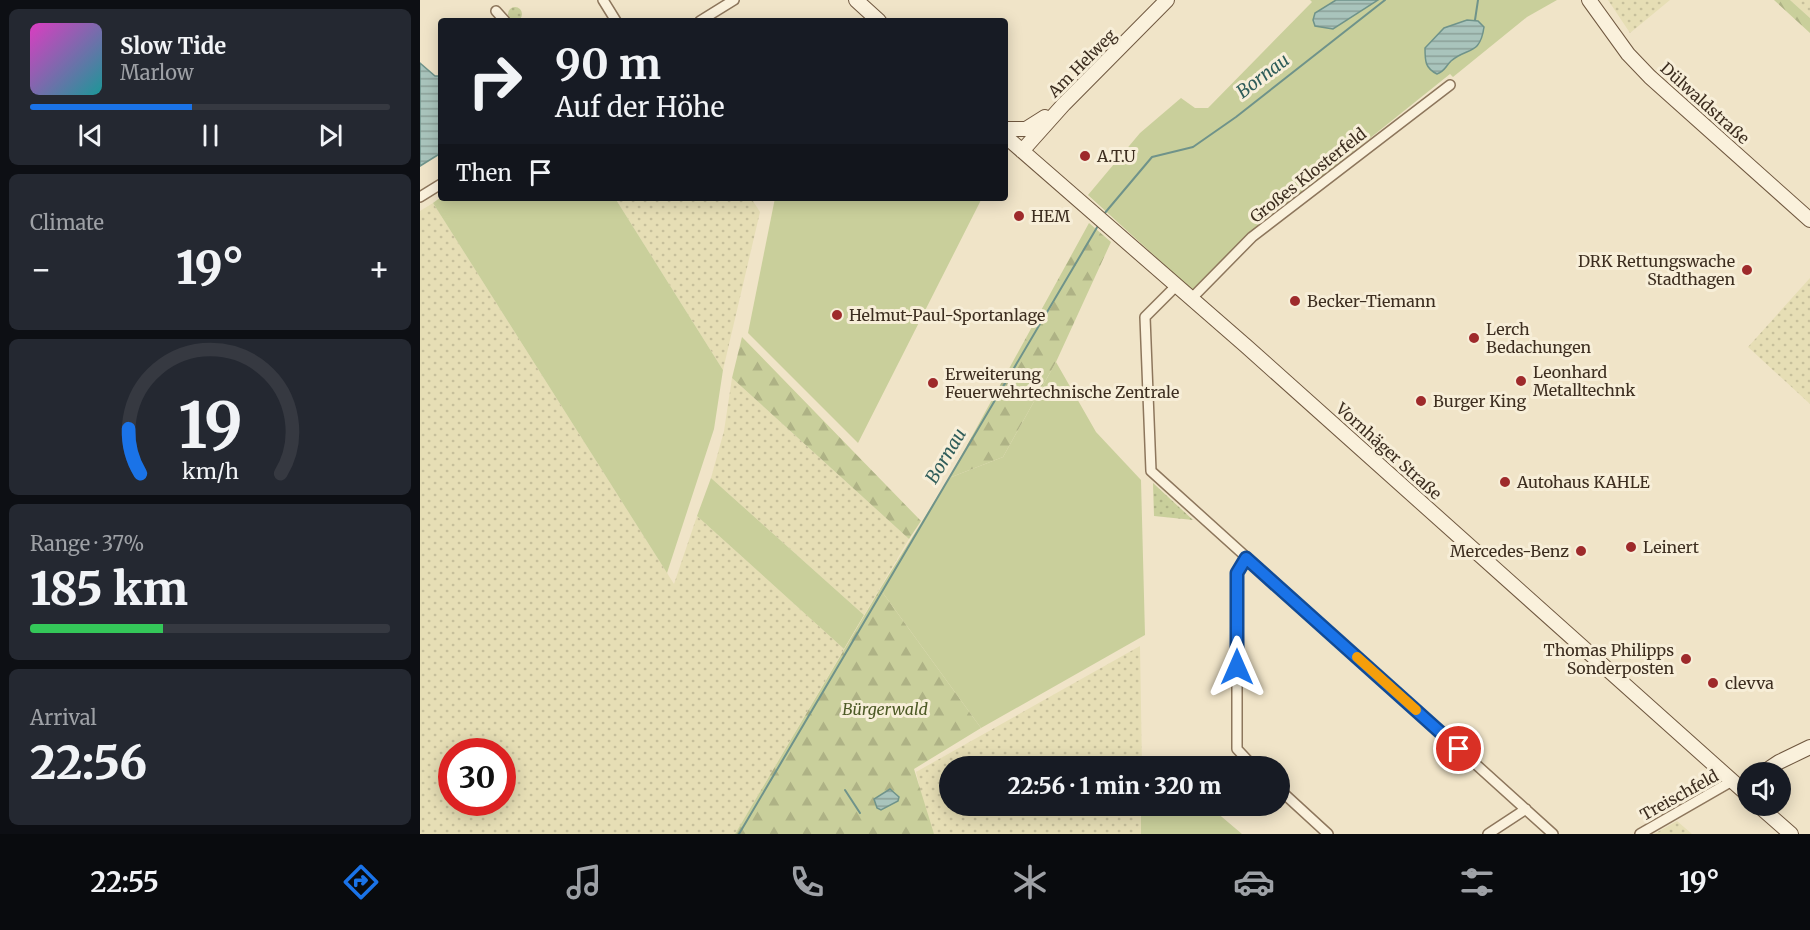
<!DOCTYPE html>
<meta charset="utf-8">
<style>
:root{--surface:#171b24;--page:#242831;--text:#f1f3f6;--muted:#9ea1a6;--line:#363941;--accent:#1a73e8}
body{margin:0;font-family:Merriweather,serif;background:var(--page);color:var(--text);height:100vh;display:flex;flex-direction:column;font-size:22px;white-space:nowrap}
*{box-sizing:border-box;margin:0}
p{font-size:20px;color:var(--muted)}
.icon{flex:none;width:33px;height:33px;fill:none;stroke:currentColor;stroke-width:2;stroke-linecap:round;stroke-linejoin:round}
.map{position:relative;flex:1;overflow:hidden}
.side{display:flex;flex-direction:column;gap:9px;padding:9px;background:#0d0f14;width:420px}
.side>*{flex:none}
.banner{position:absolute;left:18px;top:18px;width:570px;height:183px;border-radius:6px;box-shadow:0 3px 15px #0003;background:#171b24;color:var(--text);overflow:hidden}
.tools{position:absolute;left:1317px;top:762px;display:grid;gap:12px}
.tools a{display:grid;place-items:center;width:54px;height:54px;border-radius:50%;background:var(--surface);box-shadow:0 3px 15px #0003;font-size:30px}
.speed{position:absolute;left:18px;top:738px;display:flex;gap:12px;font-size:30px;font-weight:700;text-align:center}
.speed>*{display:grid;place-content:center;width:78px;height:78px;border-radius:50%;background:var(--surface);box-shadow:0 3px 15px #0003;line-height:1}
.speed .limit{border:9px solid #d22;background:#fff;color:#111}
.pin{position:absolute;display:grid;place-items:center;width:51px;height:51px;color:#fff;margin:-26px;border:3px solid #fff;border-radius:50%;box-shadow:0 2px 6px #0007}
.me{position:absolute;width:66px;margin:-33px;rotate:0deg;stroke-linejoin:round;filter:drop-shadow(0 0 4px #0008)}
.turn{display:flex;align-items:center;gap:21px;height:126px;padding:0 18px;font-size:27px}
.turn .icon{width:78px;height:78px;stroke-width:2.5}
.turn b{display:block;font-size:42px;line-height:51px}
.then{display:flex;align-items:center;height:57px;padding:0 18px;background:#0003;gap:12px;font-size:22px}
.big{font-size:45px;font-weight:800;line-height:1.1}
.side .card{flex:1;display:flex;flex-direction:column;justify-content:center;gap:9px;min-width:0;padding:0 21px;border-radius:9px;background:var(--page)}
.side .dial{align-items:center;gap:0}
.dial svg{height:156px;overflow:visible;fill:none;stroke:var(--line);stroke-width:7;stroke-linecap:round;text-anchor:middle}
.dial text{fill:var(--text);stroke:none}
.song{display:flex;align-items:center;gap:18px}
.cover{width:72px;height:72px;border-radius:9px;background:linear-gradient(135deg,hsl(310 70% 55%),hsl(180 70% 35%))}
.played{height:6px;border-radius:3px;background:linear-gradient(90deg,var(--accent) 45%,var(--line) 45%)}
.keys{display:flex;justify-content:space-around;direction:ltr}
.heat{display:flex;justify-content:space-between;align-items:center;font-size:33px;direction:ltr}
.charge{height:9px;border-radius:4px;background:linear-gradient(90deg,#34c759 37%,var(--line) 0)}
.trip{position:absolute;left:519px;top:756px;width:351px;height:60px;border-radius:30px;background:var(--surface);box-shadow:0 3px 15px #0003;font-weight:800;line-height:60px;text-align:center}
.tab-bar{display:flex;height:96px;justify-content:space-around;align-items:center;background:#090b0e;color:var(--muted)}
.tab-bar .icon{width:42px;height:42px}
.tab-bar .selected{color:var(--accent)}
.tab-bar b{font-size:27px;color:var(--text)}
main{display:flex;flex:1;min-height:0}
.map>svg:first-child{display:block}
.farmland{fill:url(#farmland-dots);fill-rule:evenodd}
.grass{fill:#c9cf9b}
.forest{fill:url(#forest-firs)}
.park{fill:url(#park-dots)}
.water{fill:url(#water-rules);stroke:#6f938a;stroke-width:1.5}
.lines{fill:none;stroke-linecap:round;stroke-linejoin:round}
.stream{stroke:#6f938a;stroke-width:2}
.street-casing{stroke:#8d765c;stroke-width:12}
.secondary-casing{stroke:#6f573f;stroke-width:16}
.street{stroke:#faf1dc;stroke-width:9}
.secondary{stroke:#faf1dc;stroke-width:14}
.route-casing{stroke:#114b97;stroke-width:15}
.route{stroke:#1a73e8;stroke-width:10}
.slow{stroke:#f59e0b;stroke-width:10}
.poi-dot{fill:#9e2a2b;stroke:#f7eed8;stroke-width:2}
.labels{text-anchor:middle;stroke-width:6;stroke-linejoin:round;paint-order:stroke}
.street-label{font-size:16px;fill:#3d2e20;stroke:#f7eed8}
.poi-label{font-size:16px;fill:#3d2e20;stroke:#f7eed8;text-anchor:start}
.park-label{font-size:16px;font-style:italic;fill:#4d5a26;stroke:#f7eed8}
.water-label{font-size:18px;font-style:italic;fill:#2f5d5a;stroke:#f7eed8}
</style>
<main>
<section class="side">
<div class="card">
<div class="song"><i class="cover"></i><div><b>Slow Tide</b><p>Marlow</p></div></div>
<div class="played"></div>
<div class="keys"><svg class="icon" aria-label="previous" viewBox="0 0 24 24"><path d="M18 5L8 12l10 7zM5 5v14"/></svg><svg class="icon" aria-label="pause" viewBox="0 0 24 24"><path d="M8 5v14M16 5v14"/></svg><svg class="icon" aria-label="next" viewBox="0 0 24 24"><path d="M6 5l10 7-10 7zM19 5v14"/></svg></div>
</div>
<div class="card"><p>Climate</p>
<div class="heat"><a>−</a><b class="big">19°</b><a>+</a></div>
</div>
<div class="card dial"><svg viewBox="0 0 100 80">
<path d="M14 69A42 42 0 1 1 86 69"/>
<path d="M14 69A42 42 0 0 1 8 46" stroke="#1a73e8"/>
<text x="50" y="56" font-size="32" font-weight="700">19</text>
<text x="50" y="72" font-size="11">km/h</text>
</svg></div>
<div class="card"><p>Range · 37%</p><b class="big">185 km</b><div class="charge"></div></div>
<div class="card"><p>Arrival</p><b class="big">22:56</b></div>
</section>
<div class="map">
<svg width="1390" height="834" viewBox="0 0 1390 834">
<defs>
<pattern id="farmland-dots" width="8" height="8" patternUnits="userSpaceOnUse" patternTransform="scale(1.5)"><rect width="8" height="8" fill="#e6deb5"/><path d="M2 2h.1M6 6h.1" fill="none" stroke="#c6bf9b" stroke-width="1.8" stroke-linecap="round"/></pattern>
<pattern id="forest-firs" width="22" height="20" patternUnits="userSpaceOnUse" patternTransform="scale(1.5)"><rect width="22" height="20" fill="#c9cf9b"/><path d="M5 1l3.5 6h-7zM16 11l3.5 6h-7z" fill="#aeb285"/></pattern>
<pattern id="park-dots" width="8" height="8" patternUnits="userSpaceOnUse" patternTransform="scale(1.5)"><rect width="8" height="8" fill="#c9cf9b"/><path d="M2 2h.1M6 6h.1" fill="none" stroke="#aeb285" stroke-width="1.8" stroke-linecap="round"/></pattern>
<pattern id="water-rules" width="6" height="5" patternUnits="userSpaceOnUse" patternTransform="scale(1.5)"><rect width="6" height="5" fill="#a9c4bc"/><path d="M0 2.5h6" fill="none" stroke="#8ba098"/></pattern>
</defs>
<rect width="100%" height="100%" fill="#f0e4c8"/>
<path class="farmland" d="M1188 0H1250L1210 33Z
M1370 0H1390V18Z
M195 198H331L340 212 303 370Z
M13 203 254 584 277 516 424 649 315 834H0V211ZM32 752H82V802H32Z
M1390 278V404L1328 347Z
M312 378 489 539 444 615 291 478 304 431Z
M720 646 722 766H530V806H721V834H514L507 819 496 772Z
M1257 821 1272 834H1234Z"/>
<path class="grass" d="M890 0H1137L1107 17 1033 77 1030 74 824 239 772 290 668 195 720 133 761 98 775 108H788L892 2Z
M21 197 195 198 303 370 294 429 247 573 13 203Z
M355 198H562L438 443 328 333Z
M636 362 676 432 721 480 725 635 561 728 460 589 529 478 583 457Z
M291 478 444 615 424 649 277 516Z
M722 756H732L744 766H722Z
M721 806H789L822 834H721Z"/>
<path class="forest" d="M1354 0H1370L1390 18V33Z
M669 223 691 242 636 362 583 457 529 478Z
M322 337 501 521 489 539 312 378Z
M460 589 561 728 494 769 514 834H315Z"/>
<path class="park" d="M88 14a7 7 0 1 1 14 0a7 7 0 1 1-14 0Z
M733 483 773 520 734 516Z"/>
<path class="water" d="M916 0H958L913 29 895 26 893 20 895 13Z
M1047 20 1058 21 1064 27C1060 56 1047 47 1031 61 1025 67 1025 71 1017 74 1005 68 1005 61 1005 48L1024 28Z
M0 63 15 76H21V153L0 166Z
M470 789 479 797 478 801 461 810 457 808 454 799Z"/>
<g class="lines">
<path class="stream" d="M1055 20 1058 0
M684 214 732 157 773 147 816 117 965 0
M425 790 440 813
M319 834 679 224"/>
<defs>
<path id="street" d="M183 0 196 21
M76 11 85 21
M280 21 314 0
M0 197 21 184
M757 285 725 317 731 471 1133 834
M772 298 832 237 1030 85
M826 558 817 573V749L833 766
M860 790 908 834
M1068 834 1106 809
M1220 834 1312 781"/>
<path id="secondary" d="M436 0 459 21
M1169 0 1208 54 1230 77 1390 220
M585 129H606L625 117
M585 136 826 346 1328 795
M602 151 644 104 747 0
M1344 772 1359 762 1390 747
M1339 806 1371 834"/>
</defs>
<use href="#street" class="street-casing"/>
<use href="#secondary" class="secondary-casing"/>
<use href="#street" class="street"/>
<use href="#secondary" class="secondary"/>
</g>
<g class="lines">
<defs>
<path id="route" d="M817 667V573L826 558 1039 749"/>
</defs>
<use href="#route" class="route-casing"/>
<use href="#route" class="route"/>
<path class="slow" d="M937 657 996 710"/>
</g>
<g class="poi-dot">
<circle cx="665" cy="156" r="6"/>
<circle cx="599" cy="216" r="6"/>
<circle cx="1327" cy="270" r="6"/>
<circle cx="875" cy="301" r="6"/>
<circle cx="417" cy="315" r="6"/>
<circle cx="1054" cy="338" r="6"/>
<circle cx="1101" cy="381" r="6"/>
<circle cx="513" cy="383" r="6"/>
<circle cx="1001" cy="401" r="6"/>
<circle cx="1085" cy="482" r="6"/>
<circle cx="1211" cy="547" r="6"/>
<circle cx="1161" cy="551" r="6"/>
<circle cx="1266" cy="659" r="6"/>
<circle cx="1293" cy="683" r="6"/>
</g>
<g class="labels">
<g class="street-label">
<text transform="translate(662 63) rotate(-45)" y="6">Am Helweg</text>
<text transform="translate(1285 103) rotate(42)" y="6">Dülwaldstraße</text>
<text transform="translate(888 175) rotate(-38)" y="6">Großes Klosterfeld</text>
<text transform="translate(969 451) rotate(42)" y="6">Vornhäger Straße</text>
<text transform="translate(1259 795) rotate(-29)" y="6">Treischfeld</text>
</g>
<g class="poi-label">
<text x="677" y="162">A.T.U</text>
<text x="611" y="222">HEM</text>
<text x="1315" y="267" text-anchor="end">DRK Rettungswache<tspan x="1315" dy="18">Stadthagen</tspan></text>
<text x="887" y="307">Becker-Tiemann</text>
<text x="429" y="321">Helmut-Paul-Sportanlage</text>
<text x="1066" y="335">Lerch<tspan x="1066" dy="18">Bedachungen</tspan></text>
<text x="1113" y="378">Leonhard<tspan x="1113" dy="18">Metalltechnk</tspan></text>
<text x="525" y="380">Erweiterung<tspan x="525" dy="18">Feuerwehrtechnische Zentrale</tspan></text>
<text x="1013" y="407">Burger King</text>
<text x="1097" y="488">Autohaus KAHLE</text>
<text x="1223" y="553">Leinert</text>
<text x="1149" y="557" text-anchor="end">Mercedes-Benz</text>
<text x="1254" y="656" text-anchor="end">Thomas Philipps<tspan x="1254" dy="18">Sonderposten</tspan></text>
<text x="1305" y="689">clevva</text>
</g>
<g class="park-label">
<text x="465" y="715">Bürgerwald</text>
</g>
<g class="water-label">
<text transform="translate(843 76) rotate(-37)" y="6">Bornau</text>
<text transform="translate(526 456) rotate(-59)" y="6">Bornau</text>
</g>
</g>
</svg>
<div class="tools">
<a><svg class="icon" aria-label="sound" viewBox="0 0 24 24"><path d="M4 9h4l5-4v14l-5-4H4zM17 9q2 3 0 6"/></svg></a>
</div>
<div class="speed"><div class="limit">30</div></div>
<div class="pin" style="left:1039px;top:749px;background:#d93025"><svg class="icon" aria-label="arrive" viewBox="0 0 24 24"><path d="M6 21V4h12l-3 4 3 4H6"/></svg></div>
<svg class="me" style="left:817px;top:667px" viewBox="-20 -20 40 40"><path d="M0-17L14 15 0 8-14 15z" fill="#1a73e8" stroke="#fff" stroke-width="4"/></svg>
<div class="trip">22:56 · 1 min · 320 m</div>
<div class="banner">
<div class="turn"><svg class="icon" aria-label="right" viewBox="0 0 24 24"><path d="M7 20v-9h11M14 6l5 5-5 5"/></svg><div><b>90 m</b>Auf der Höhe</div></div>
<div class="then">Then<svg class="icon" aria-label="arrive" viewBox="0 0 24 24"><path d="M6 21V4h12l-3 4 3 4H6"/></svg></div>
</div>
</div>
</main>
<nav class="tab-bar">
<b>22:55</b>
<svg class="icon selected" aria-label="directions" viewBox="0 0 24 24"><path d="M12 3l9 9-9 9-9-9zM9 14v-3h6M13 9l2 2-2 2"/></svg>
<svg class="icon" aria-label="music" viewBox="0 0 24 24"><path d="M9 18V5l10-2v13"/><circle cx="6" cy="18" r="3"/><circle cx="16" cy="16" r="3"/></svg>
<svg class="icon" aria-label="phone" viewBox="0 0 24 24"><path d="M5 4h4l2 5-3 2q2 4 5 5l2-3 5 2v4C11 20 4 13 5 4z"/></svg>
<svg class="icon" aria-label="climate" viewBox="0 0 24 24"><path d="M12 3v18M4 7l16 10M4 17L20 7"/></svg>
<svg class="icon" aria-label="car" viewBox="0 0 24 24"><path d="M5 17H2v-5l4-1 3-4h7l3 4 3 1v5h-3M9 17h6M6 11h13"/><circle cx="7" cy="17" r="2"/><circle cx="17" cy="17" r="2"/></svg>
<svg class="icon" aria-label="filters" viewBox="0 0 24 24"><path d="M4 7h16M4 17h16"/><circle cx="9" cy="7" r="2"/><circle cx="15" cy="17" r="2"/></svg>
<b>19°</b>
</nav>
